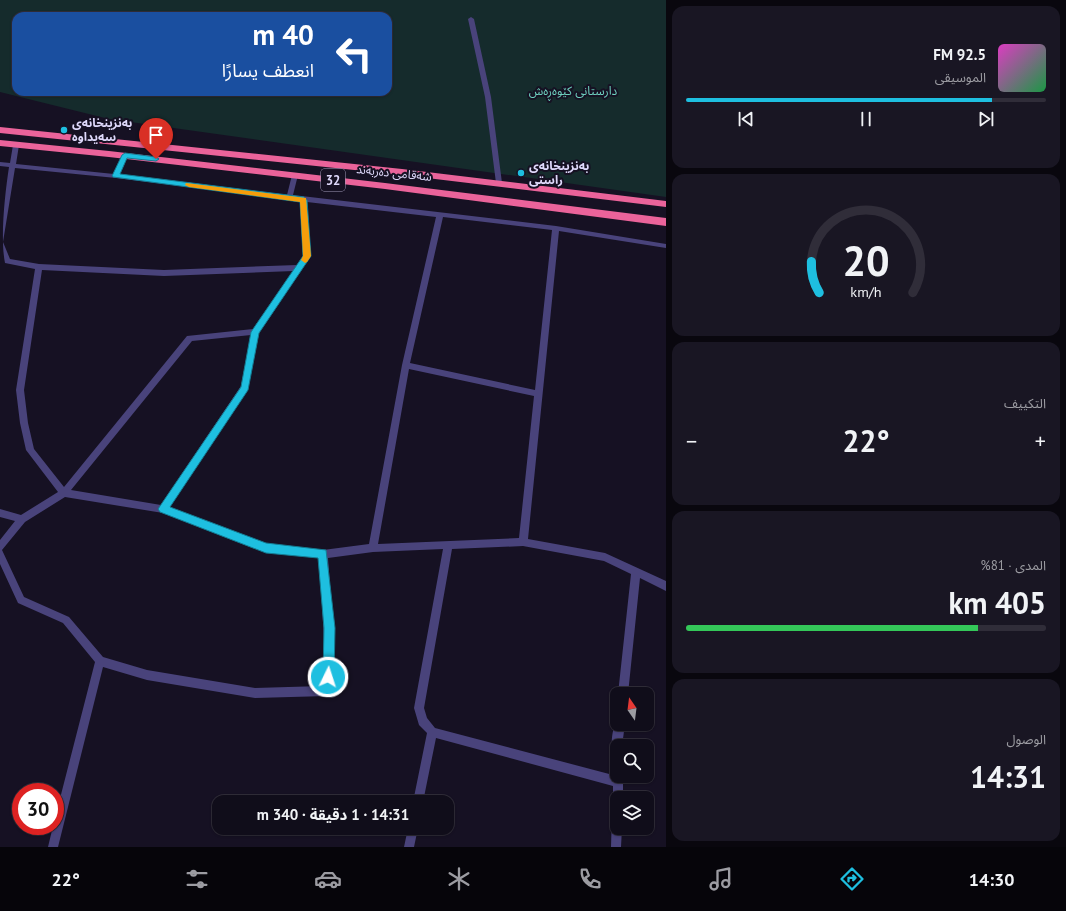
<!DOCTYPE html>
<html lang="ar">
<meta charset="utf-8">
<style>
:root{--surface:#100d1a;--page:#191623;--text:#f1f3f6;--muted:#9c9ca2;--line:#302d39;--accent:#1ebfe0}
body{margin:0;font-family:"PT Sans","Noto Sans Arabic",sans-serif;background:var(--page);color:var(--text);direction:rtl;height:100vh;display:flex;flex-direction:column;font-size:15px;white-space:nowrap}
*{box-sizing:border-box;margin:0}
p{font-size:13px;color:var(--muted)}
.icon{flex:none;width:22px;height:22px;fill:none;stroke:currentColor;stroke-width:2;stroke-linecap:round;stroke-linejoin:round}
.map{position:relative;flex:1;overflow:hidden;direction:ltr}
.panel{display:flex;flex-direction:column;gap:6px;padding:6px;background:#09070e;width:400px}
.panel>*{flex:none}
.hud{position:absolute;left:12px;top:12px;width:380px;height:84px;border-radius:12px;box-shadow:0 1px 3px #0004,0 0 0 1px var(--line);direction:rtl;background:#1a4fa0;color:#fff;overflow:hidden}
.needle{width:26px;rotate:346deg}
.controls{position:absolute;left:610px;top:687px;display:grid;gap:8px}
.controls a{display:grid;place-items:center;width:44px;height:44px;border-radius:8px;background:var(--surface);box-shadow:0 1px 3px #0004,0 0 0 1px var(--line);font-size:20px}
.speed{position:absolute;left:12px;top:783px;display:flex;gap:8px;font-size:20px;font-weight:700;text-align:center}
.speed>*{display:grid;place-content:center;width:52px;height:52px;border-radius:50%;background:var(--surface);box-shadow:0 1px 3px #0004,0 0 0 1px var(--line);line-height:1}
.speed .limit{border:6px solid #d22;background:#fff;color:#111}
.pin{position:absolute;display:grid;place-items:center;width:34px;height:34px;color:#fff;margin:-41px -17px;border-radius:50% 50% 50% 0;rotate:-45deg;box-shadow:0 0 4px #0007}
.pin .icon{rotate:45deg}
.me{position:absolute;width:44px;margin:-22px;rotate:4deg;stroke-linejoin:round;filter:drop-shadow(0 0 3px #0008)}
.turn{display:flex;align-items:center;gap:14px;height:84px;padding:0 12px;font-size:18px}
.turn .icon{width:52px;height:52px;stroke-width:2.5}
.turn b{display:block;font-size:28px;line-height:34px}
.big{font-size:30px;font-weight:700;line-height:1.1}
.panel .tile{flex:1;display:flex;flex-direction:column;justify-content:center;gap:6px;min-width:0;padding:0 14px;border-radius:12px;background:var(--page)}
.panel .dial{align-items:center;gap:0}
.dial svg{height:104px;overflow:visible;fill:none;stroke:var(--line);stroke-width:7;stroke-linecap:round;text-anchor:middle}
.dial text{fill:var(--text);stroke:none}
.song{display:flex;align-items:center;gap:12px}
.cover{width:48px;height:48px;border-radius:6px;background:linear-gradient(135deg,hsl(310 70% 55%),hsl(140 70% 35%))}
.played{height:4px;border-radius:2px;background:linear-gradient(90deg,var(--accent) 85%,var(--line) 85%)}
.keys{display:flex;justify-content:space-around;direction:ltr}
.heat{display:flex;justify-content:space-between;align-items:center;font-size:22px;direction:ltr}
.charge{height:6px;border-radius:3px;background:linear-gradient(90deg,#34c759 81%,var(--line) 0)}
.trip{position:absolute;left:212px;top:795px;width:242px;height:40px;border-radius:12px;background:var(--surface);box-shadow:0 1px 3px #0004,0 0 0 1px var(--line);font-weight:700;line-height:40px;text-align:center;direction:rtl}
.dock{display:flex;height:64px;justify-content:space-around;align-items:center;background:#06050a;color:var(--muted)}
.dock .icon{width:28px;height:28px}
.dock .active{color:var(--accent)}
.dock b{font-size:18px;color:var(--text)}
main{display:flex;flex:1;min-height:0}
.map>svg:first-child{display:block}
.green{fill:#152b2c;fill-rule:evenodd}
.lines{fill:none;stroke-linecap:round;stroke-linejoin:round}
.street{fill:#49437b;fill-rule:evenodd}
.highway{fill:#ea639a;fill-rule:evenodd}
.route{fill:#1ebfe0;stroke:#147c92}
.slow{fill:#f59e0b}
.poi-dot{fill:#1ebfe0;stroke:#161123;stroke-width:1.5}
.labels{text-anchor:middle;stroke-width:4;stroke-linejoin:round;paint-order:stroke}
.far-park-label{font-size:12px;fill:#6ed0bf;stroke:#161123}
.far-poi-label{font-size:12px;font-weight:bold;fill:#ded8fa;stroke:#161123;text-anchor:start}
.far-street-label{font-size:12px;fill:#ded8fa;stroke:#161123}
.shield{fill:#161123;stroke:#a29cba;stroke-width:1}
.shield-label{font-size:13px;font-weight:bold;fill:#ded8fa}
</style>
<main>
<section class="panel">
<div class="tile">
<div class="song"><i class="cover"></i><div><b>92.5 FM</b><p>الموسيقى</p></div></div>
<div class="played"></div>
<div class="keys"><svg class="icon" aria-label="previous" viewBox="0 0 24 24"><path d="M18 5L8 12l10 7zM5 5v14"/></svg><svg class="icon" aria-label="pause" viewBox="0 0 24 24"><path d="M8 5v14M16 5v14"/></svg><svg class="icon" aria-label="next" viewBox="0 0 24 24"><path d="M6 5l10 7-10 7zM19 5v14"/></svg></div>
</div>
<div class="tile dial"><svg viewBox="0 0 100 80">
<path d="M14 69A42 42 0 1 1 86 69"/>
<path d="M14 69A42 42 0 0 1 8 45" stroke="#1ebfe0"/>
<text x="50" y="56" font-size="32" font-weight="700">20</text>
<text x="50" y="72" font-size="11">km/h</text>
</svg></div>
<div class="tile"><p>التكييف</p>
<div class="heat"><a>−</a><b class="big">22°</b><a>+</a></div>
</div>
<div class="tile"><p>المدى · 81%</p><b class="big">405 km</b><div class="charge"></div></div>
<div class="tile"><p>الوصول</p><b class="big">14:31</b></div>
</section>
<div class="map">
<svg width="666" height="847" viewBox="0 0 666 847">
<rect width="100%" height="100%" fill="#161123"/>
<path class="green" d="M0 0H666V197L109 119 0 92ZM16 16H388V92H16Z"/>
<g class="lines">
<path class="street" d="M471 17 474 19 491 97 502 183 499 185 496 183 485 97 468 19Z
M16 143 19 145 16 164 114 174 122 155 125 153 128 155 120 174 287 195 292 175 295 173 298 175 293 195 556 226 666 244V248L559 231 528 539 605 553 666 581V591L640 578 628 694H618L631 574 604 561 523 546 452 549 424 708 427 718 435 728 613 775 614 772 617 771V776H623V798H617V803L614 802 613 798V786L436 738 423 802H413L427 733 419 725 414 708 443 549 373 552 328 558 334 639 333 673 330 694 327 696 255 698 147 680 103 667 58 847H48L53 826H55V818L95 662 63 623 18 603 0 564V540L15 521 0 517V509L21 515 58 492 26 450 20 423 16 390 35 269 5 263C0 238 5 193 9 167L0 166V162L10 163 13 145ZM15 168 116 178 301 201 304 257 297 265 164 270 39 264 10 259 3 242ZM307 202 436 217 402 365 369 544 323 550 266 544 169 507 248 389 259 333 310 257ZM443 217 552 230 535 390 410 363ZM42 270 164 276 294 271 253 329 187 336 64 487 34 449 28 423 24 390ZM251 335 241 386 161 505 71 490 192 341ZM409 369 534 396 519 538 378 544ZM65 497 163 513 266 552 319 558 324 639 322 686 255 688 147 670 103 657 69 617 24 597 2 550 25 522Z
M617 720V724H625L622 746H617V751L613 750C610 742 613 727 617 720Z
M617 806V828H622L621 847H611L612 811 613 807Z
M408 828H418L414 847H404Z"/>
<path class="highway" d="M0 127 402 169 666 201V207L402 175 0 133Z
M0 140 109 151 385 183 666 218V226L385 189 109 157 0 146Z"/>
</g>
<path class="route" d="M125 153 156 157 159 159 156 161 127 158 120 174 304 197 307 200 311 256 259 333 248 390 170 507 266 543 326 550 335 628 334 677 332 681 328 683 324 681 323 677 324 628 318 558 266 553 160 512 158 509 241 387 251 332 303 256 300 202 113 177 112 176 122 155Z"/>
<path class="slow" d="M186 183 306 198 311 256 307 262 305 263 301 260 303 256 300 202 189 187 185 185Z"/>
<g class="poi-dot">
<circle cx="64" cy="130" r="4"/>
<circle cx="521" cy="173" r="4"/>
</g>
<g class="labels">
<g class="far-park-label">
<text x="573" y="95">دارستانی کێوەڕەش</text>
</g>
<g class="far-poi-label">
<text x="72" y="127">بەنزینخانەی<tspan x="72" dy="14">سەیداوە</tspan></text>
<text x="529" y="170">بەنزینخانەی<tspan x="529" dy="14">راستی</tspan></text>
</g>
<g class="far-street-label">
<text transform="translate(394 173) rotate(6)" y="4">شەقامی دەربەند</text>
</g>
<rect class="shield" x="321" y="169" width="24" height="22" rx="3"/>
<g class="shield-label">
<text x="333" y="185">32</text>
</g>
</g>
</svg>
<div class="controls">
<a><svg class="needle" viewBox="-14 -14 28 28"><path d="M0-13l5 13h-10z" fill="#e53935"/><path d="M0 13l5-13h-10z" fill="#9c9ca2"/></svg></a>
<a><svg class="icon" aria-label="search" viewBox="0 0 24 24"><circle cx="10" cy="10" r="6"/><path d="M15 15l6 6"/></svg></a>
<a><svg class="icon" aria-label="layers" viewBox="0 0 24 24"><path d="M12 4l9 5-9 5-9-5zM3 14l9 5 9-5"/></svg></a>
</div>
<div class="speed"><div class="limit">30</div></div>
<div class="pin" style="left:156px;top:159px;background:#d93025"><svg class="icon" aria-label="arrive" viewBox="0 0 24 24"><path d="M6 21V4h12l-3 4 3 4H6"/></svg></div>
<svg class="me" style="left:328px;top:677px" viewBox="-20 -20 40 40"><circle r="17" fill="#1ebfe0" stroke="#fff" stroke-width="3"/><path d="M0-11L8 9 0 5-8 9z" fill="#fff"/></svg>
<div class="trip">14:31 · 1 دقيقة · 340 m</div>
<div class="hud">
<div class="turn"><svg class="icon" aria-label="left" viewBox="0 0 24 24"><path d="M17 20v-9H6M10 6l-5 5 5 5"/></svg><div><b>40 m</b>انعطف يسارًا</div></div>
</div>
</div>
</main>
<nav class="dock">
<b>14:30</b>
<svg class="icon active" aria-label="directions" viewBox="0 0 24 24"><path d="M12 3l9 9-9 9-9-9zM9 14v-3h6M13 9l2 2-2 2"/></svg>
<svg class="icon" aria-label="music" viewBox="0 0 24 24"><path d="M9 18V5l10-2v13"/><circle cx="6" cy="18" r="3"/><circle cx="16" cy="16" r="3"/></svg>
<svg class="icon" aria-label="phone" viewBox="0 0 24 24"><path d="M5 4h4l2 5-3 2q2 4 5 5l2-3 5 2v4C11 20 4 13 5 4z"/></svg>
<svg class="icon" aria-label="climate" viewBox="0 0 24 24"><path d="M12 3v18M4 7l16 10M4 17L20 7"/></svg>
<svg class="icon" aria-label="car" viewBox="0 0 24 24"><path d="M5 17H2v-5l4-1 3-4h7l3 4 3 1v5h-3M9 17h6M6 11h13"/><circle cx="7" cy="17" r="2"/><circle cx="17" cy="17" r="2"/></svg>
<svg class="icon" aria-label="filters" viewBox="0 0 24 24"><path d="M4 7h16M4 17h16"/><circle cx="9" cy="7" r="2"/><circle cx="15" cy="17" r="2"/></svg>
<b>22°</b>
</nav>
